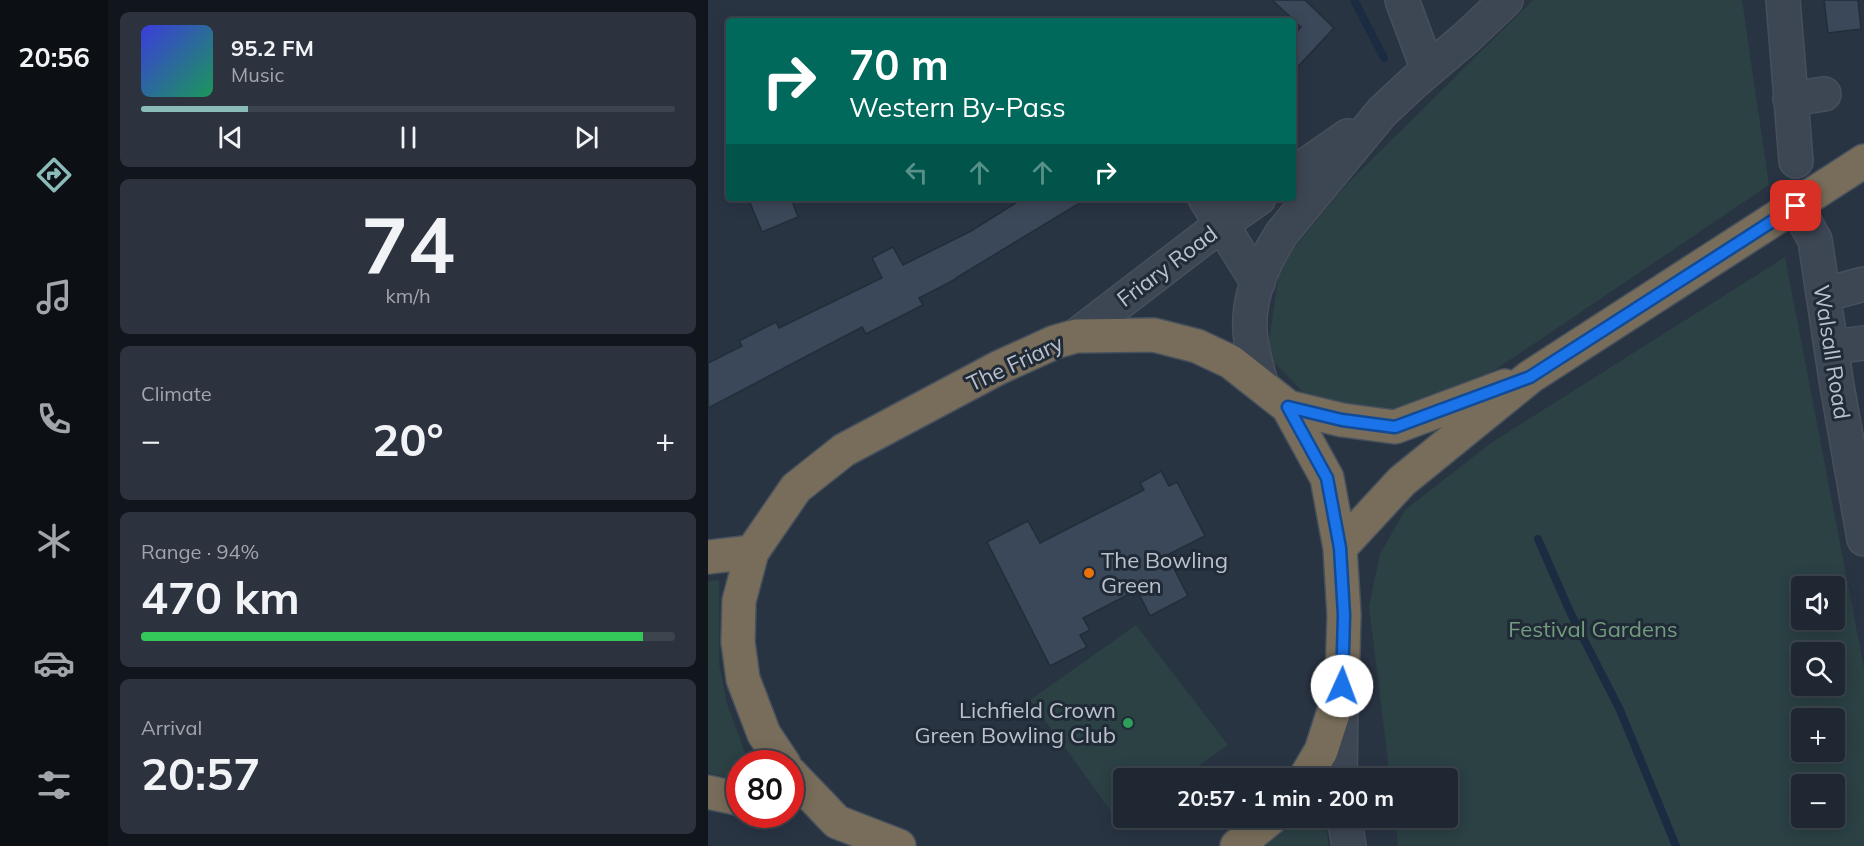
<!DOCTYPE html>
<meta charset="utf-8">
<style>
:root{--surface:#1f2732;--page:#2c333e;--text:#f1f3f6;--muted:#a1a5ac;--line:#3c444d;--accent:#8bbbb9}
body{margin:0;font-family:Mulish,sans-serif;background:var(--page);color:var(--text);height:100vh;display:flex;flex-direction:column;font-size:22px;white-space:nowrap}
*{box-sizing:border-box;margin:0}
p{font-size:20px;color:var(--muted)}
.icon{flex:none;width:33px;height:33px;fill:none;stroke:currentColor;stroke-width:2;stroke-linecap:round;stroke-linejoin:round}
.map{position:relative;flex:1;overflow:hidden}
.details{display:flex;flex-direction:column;gap:12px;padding:12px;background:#11151c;width:600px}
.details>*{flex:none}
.banner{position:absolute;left:18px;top:18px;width:570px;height:183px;border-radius:6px;box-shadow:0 3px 15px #0003,0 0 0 2px var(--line);background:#00695c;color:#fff;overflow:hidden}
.tools{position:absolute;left:1083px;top:576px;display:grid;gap:12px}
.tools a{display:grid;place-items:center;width:54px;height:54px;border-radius:6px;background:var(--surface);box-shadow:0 3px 15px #0003,0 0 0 2px var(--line);font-size:30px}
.speed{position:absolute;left:18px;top:750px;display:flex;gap:12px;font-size:30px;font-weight:700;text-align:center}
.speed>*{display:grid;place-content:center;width:78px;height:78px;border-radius:50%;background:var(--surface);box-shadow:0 3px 15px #0003,0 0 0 2px var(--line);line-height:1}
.speed .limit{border:9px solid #d22;background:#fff;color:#111}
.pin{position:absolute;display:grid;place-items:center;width:51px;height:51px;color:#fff;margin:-26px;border-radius:12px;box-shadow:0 3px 9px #0006}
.me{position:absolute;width:66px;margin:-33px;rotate:2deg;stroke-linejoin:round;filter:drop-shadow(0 0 4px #0008)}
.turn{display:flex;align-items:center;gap:21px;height:126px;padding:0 24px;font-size:27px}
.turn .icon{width:78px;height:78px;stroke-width:2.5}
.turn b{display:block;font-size:42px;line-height:51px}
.lanes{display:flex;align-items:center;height:57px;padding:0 24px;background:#0003;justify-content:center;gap:30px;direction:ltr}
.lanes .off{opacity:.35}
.big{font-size:45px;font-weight:700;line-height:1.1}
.details .card{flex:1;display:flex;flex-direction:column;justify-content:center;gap:9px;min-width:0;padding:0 21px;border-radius:9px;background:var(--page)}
.details .dial{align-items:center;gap:0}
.dial b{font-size:78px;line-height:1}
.song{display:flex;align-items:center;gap:18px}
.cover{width:72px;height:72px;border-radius:9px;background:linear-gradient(135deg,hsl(240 70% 55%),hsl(150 70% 35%))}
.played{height:6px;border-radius:3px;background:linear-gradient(90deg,var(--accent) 20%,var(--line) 20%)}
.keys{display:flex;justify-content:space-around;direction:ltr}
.heat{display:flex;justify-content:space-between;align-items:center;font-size:33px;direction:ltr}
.charge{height:9px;border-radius:4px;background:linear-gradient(90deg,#34c759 94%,var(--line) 0)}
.trip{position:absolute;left:405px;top:768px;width:345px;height:60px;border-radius:6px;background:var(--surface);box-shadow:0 3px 15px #0003,0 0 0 2px var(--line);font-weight:700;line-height:60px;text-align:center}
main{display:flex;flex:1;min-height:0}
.menu{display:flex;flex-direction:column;width:108px;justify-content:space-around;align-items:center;background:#0c1014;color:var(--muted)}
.menu .icon{width:42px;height:42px}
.menu .selected{color:var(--accent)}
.menu b{font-size:27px;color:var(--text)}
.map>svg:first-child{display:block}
.green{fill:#2b4144;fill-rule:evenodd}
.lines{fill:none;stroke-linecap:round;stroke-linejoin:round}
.stream{stroke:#1b2b41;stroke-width:8}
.building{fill:#3b4859;stroke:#232d3a;stroke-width:1.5}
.minor-casing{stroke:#474f5c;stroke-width:36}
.highway-casing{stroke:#47515d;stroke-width:36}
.minor{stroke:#3d4653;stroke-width:33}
.highway{stroke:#786d5a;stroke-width:33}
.route-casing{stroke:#114b97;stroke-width:15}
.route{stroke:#1a73e8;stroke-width:10}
.food-dot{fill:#e8710a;stroke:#212b38;stroke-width:2}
.leisure-dot{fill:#2e9e5b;stroke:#212b38;stroke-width:2}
.labels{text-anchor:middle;stroke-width:6;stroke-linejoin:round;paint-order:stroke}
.street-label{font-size:22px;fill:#bac1cc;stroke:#212b38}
.poi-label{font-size:22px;fill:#bac1cc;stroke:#212b38;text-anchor:start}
.park-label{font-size:22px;fill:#729c7c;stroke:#212b38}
</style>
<main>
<nav class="menu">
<b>20:56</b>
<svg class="icon selected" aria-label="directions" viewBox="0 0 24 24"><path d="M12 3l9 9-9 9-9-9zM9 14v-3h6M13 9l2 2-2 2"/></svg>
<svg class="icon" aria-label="music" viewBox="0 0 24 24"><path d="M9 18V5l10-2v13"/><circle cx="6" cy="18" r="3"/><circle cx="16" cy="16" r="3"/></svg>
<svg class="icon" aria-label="phone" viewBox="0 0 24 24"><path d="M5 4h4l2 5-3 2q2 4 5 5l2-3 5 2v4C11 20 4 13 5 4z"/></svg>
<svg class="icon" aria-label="climate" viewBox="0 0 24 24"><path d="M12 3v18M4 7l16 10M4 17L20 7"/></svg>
<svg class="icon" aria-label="car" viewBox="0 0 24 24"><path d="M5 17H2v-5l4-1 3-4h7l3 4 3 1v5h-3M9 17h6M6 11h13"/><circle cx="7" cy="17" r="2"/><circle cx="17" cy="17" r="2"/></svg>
<svg class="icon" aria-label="filters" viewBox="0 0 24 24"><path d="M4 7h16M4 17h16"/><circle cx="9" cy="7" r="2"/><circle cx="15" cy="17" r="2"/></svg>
</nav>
<section class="details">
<div class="card">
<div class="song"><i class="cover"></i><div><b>95.2 FM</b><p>Music</p></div></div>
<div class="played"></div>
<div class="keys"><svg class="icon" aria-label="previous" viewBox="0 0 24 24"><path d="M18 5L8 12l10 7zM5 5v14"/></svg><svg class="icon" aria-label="pause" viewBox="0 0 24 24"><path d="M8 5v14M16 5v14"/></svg><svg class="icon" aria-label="next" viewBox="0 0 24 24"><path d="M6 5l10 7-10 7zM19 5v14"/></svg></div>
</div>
<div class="card dial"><b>74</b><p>km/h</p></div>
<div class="card"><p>Climate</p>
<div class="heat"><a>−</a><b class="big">20°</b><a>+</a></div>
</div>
<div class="card"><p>Range · 94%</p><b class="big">470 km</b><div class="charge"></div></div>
<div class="card"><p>Arrival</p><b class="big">20:57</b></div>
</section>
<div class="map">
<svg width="1156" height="846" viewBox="0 0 1156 846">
<rect width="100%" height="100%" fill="#293443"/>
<path class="green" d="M825 0H1034L1061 185 744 399 673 412 595 392 559 355 572 265 637 186Z
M1077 257 1156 668V846H690L687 818H740V778H682L661 606 672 554 697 510 783 443ZM1094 586H1126V620H1094ZM1094 652H1126V686H1094ZM1094 718H1126V752H1094ZM1094 784H1126V818H1094Z
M11 580V663L19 704 41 763 32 764 31 775 22 778 0 773V581Z
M428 625 520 745 473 778H416V818H417L411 822 322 700Z
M591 818H617L621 846H558Z"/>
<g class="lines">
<path class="stream" d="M646 0 676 58
M830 539 863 614 912 710 968 846"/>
</g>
<path class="building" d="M564 0H597L626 28 585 72V36L593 27Z
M1116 0H1150L1153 29 1120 33Z
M40 198H83L90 217 54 232Z
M316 198H380L248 278V279L211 298 215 305 158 334 154 327 0 408V363L34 346 31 341 68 322 71 328 174 278 164 258 185 247 195 265 263 231Z
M453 471 461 486 469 482 497 536 459 555 480 596 442 616 429 590 375 618 382 630 372 635 379 647 342 666 279 542 320 521 332 543 436 490 432 483Z"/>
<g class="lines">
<defs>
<path id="minor" d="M694 0 720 70
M1075 0 1088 161
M1082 99 1116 94
M585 174 640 136
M497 198 550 283
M1088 206 1107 240 1128 380 1156 539
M1115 295 1156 284
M368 336 514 224 551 198
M1123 347 1156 343
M553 384C549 366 542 347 542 329 540 295 556 261 574 233L674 112 705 83 759 37 798 0
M632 778 633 700
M636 818 641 846"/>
<path id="highway" d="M580 407 634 420 687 427 797 386
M632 548 694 481 822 377 1156 161
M0 557 44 552
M76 764 56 734 35 679 30 642 31 601 44 552 88 488 136 450 290 368 347 342 368 336 446 335 489 346 523 362 580 407 619 478 632 548 636 615 634 686 613 751 597 778
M82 773 129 822 191 846
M0 792 32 799
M529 846 563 818"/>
</defs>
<use href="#minor" class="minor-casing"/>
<use href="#highway" class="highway-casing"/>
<use href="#minor" class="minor"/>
<use href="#highway" class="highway"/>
</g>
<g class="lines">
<defs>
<path id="route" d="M634 686 636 615 632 548 619 478 580 407 634 420 687 427 822 377 1088 206"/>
</defs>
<use href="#route" class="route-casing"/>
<use href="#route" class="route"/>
</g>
<circle class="food-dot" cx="381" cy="573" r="6"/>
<circle class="leisure-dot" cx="420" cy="723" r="6"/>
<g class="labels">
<g class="street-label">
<text transform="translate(459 266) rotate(-37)" y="8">Friary Road</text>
<text transform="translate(1124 352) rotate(81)" y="8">Walsall Road</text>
<text transform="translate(307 363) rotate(-25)" y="8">The Friary</text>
</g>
<g class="poi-label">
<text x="393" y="568">The Bowling<tspan x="393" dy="25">Green</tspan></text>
<text x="408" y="718" text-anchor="end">Lichfield Crown<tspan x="408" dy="25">Green Bowling Club</tspan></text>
</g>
<g class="park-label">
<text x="885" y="637">Festival Gardens</text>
</g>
</g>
</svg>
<div class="tools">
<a><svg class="icon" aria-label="sound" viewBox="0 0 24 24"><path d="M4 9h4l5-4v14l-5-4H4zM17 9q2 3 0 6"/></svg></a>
<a><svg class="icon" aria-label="search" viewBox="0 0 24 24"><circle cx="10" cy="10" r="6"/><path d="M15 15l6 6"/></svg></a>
<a>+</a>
<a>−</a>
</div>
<div class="speed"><div class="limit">80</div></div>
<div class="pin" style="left:1088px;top:206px;background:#d93025"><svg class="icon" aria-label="arrive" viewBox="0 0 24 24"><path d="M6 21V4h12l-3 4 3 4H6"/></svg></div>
<svg class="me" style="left:634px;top:686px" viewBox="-20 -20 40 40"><circle r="19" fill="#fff"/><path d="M0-13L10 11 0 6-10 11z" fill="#1a73e8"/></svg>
<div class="trip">20:57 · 1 min · 200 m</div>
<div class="banner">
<div class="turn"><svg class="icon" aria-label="right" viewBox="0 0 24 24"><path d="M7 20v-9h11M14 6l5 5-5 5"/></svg><div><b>70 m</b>Western By-Pass</div></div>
<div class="lanes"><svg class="icon off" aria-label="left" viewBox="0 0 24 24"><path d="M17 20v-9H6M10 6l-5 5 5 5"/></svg><svg class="icon off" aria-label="ahead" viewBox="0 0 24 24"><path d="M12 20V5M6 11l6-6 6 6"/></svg><svg class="icon off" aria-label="ahead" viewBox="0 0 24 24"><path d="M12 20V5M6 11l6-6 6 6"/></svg><svg class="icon" aria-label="right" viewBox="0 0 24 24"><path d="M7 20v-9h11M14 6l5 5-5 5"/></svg></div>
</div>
</div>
</main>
